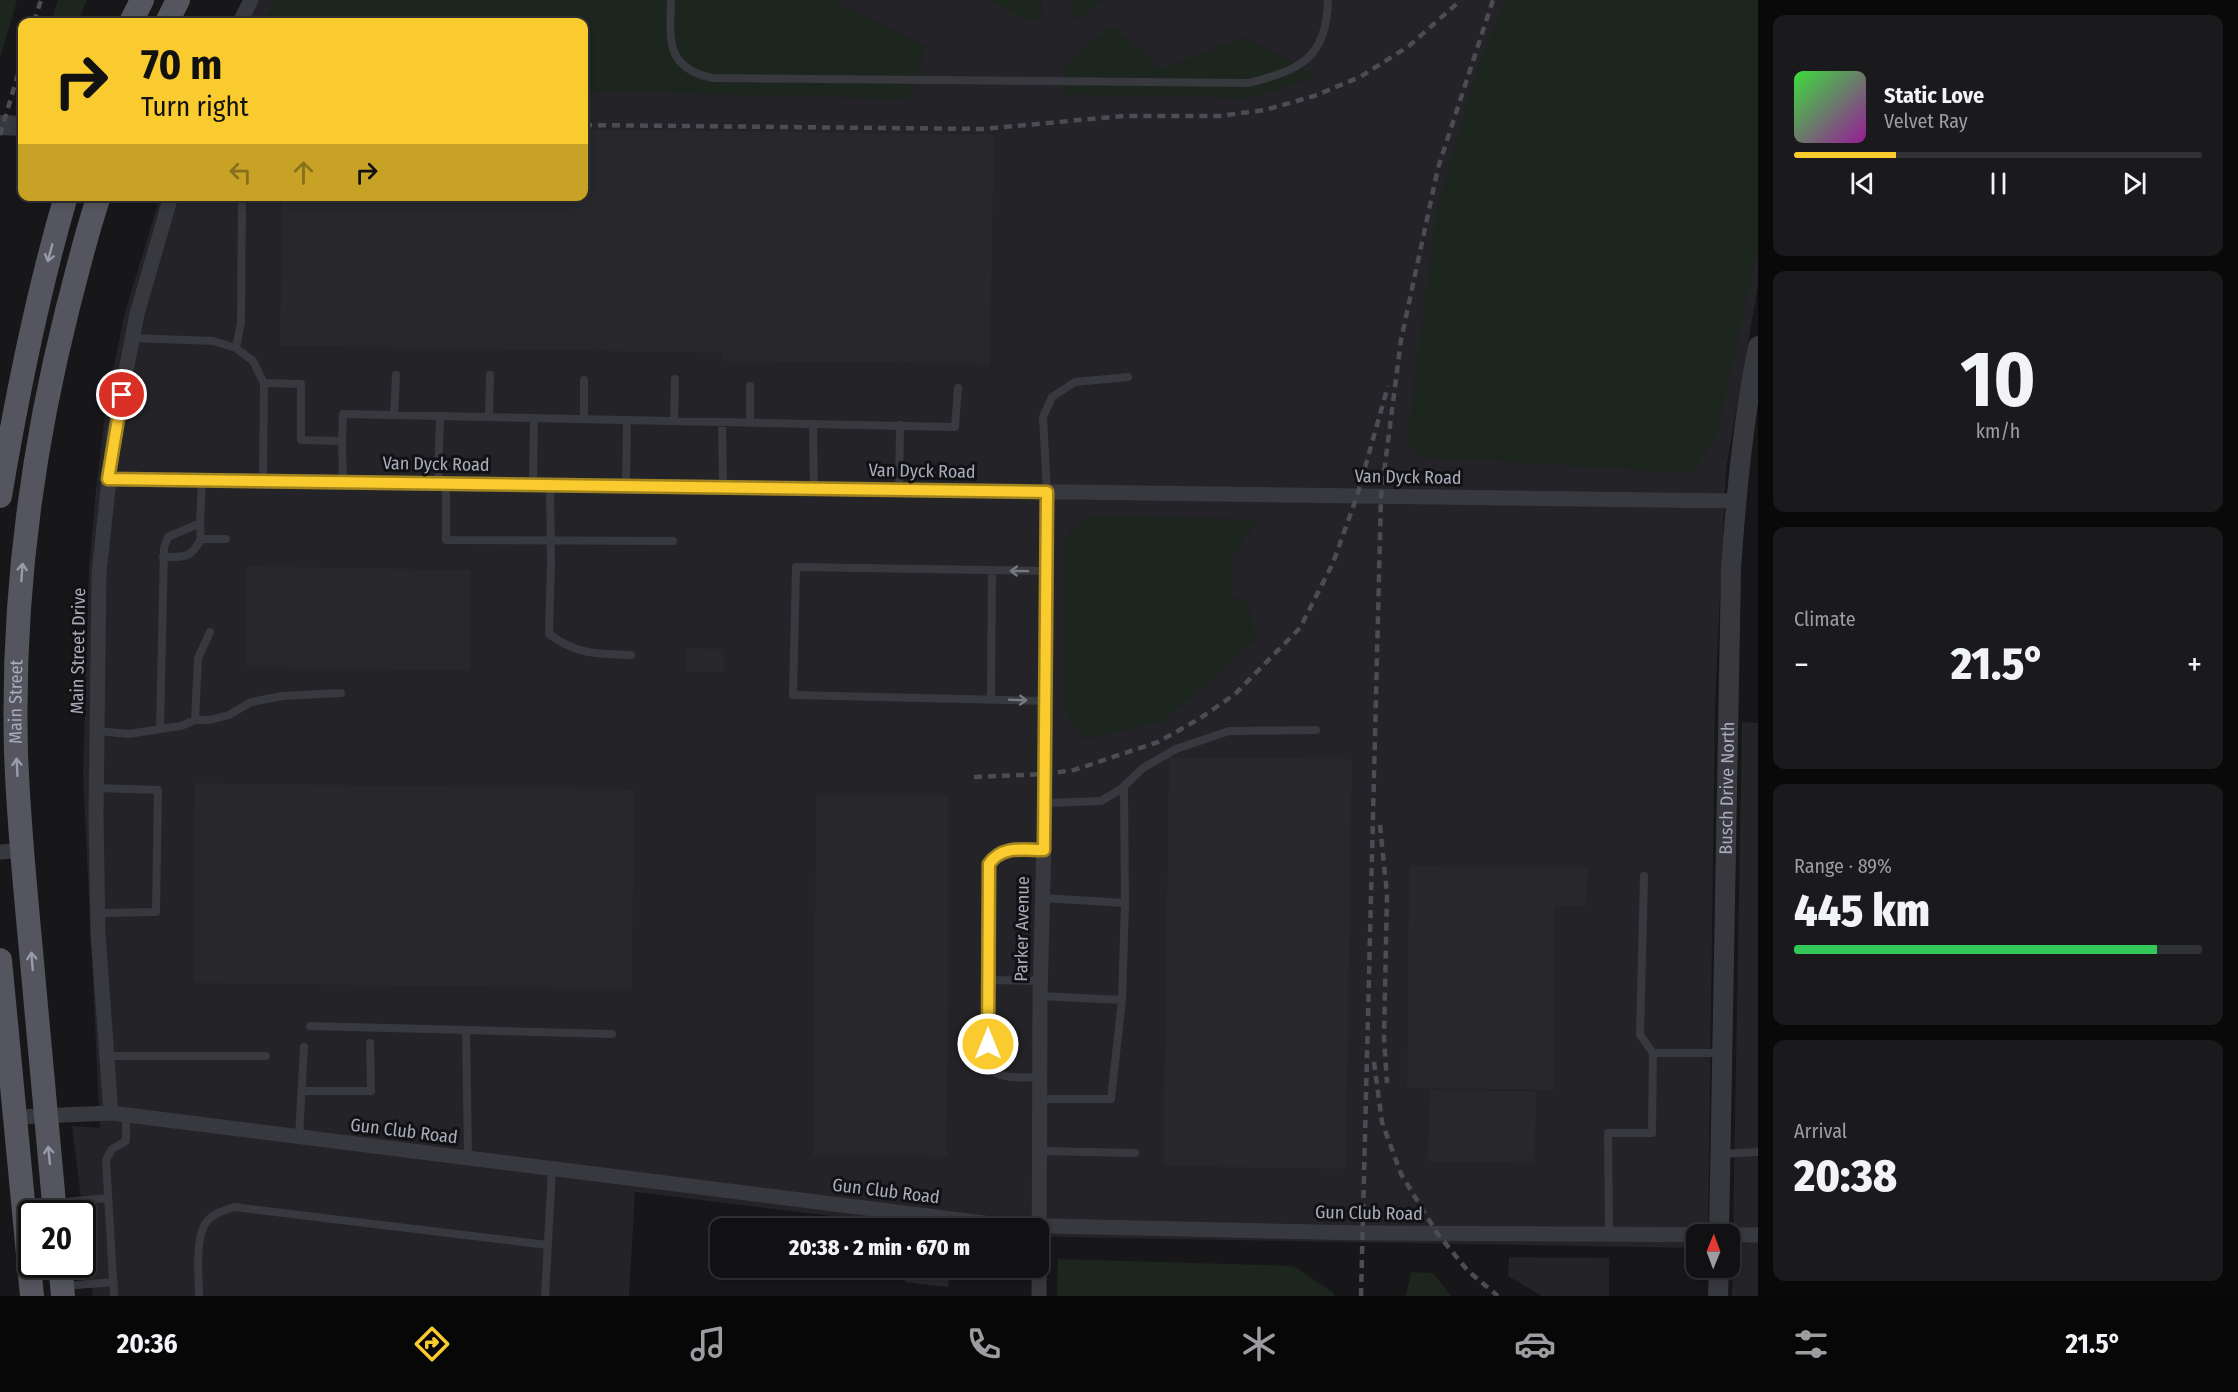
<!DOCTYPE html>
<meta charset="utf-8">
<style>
:root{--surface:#111113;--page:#1a1a1c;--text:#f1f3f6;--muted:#9c9da0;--line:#303133;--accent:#facb2f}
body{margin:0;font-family:"Fira Sans Condensed",sans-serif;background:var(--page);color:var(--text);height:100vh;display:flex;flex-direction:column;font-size:22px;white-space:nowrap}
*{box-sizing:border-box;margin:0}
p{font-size:20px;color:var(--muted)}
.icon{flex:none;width:33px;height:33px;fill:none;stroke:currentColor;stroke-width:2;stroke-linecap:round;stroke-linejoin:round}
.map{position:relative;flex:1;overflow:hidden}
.drawer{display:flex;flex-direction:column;gap:15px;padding:15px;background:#09090a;width:480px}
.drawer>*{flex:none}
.guide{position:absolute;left:18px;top:18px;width:570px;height:183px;border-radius:12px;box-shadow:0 3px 9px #0003,0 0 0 2px var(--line);background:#facb2f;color:#111;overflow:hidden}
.needle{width:39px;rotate:1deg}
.tools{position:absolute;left:1686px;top:1224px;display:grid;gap:12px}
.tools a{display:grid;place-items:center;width:54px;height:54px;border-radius:12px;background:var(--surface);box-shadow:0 3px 9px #0003,0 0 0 2px var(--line);font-size:30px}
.speed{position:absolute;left:18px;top:1200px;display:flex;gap:12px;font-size:30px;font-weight:700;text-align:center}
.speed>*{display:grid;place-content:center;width:78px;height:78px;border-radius:50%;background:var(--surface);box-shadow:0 3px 9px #0003,0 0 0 2px var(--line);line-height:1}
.speed .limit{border:3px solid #111;border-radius:9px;background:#fff;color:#111}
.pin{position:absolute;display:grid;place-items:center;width:51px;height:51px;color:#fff;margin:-26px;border:3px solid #fff;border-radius:50%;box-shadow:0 2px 6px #0007}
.me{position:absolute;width:66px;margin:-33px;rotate:0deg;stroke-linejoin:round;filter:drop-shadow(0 0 4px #0008)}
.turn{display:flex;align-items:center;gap:21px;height:126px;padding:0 24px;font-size:27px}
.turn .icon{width:78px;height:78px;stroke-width:2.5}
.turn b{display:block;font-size:42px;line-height:51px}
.lanes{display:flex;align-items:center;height:57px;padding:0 24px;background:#0003;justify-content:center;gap:30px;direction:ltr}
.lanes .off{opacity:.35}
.big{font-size:45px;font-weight:800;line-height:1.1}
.drawer .card{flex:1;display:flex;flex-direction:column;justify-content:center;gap:9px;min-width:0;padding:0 21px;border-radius:12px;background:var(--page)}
.drawer .dial{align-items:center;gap:0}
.dial b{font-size:78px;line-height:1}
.song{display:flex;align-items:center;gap:18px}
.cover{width:72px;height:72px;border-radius:9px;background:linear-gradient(135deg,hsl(120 70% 55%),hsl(300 70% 35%))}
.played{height:6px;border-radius:3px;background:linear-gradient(90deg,var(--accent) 25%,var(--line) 25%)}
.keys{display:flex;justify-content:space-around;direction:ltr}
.heat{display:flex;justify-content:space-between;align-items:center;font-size:33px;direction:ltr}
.charge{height:9px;border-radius:4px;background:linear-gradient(90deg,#34c759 89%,var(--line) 0)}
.trip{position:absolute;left:710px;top:1218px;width:339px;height:60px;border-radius:12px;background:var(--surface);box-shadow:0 3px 9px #0003,0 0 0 2px var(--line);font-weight:800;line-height:60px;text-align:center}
.tab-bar{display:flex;height:96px;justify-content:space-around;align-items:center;background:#070708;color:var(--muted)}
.tab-bar .icon{width:42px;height:42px}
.tab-bar .selected{color:var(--accent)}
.tab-bar b{font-size:27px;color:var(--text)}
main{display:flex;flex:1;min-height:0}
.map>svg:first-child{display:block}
.built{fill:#242327}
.green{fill:#1d251f}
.building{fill:#28272b}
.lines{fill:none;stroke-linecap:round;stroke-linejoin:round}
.service{stroke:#38383f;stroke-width:8}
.minor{stroke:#38383f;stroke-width:15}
.tertiary{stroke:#38383f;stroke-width:20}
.primary{stroke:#54555e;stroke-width:24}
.rail{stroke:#4b4c54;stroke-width:4.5;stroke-dasharray:8 6;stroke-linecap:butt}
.oneway{stroke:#989ba8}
.oneway2{stroke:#767883}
.route-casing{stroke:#a2841f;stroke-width:15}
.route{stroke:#facb2f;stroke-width:10}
.labels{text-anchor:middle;stroke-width:6;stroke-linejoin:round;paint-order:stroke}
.street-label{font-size:18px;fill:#a9acba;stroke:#121215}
</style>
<main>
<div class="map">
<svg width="1758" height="1296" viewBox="0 0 1758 1296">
<rect width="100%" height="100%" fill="#171719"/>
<path class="built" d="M244 0H1758V285L1726 469 1715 702 1708 1234H1696V1248L1057 1237 1038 1238V1228H932L635 1192 629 1296H93L72 1126 100 1128 83 774 89 570 96 489 107 399 125 312 160 197 584 196V22H232Z
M1742 722 1758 723V1296H1732Z
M1509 1257 1609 1258V1296H1542L1508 1276Z"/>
<path class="green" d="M0 0H17L0 58Z
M58 0H87L78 22H51Z
M274 0H837L842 6 926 46 908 99 584 91V22H264Z
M988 0H1042L1041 20 1021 17Z
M1073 0H1105L1074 22Z
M1506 0H1758V248L1717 434 1693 473 1423 457 1407 440 1437 208 1480 60Z
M1112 26 1161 69 1244 37 1318 77 1247 98 1062 94 1067 63Z
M1086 517 1260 519 1230 557 1232 597 1248 602 1256 640 1164 721 1085 740 1064 710 1065 537Z
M1058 1259 1293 1266 1334 1293V1296H1057Z
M1411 1272 1433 1273 1451 1296H1406Z"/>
<path class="building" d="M584 129 994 135 990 364 723 361V353L280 346 282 196H584Z
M247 566 471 570 470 671 246 667Z
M687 648 724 649V672H686Z
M1169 757 1352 759 1346 1169 1163 1166Z
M195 783 634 789 632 989 193 983Z
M816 795 949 796 947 1156 813 1155Z
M1409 866 1588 868 1587 906H1555L1554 1090 1407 1088Z
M1429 1090 1536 1091 1535 1163 1428 1162Z
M753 1268H773V1273H753Z
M907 1268H950L948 1287 905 1282Z"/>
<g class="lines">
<path class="service" d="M671 0C670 40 665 68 713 78L1249 83C1299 70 1327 59 1328 0
M133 338 213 341 236 348 253 361 264 383 263 481
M236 348 241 322 242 196
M584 380V419
M264 383 301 384V440L342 441 343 414 955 427 958 388
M394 415 396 375
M489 417 490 375
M674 421 675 379
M722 422 723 487
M750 422V386
M813 424 814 489
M342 441 343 482
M438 483 440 416
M446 484V540L673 541
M533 485 534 418
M550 485 551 562 549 634C577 655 598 654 631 655
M626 486 627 420
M899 490 900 425
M1047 492 1043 417 1052 397 1075 382 1128 377
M200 523 201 539H226
M163 557C186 557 190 559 201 539
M991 699 992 570
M1045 701 793 695 796 567 1046 571
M195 720H210L229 715 251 702 283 696 341 693
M160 729 181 726 195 720 198 658 210 632
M97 731 129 734 160 729 164 548 168 537 200 523 202 480
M96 788 158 790 156 912 98 913
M1045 803 1101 801 1121 789 1143 768 1176 749 1229 731 1316 730
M1644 876 1640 1035 1653 1053
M1042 898 1125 903
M988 980 1040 981
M1040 996 1122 1000
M310 1026 466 1030 468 1158
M466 1030 612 1034
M107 1056H266
M1040 1077C1022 1077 999 1081 987 1065L989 864C1002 844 1022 850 1044 850
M302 1091H371L370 1043
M1040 1099H1111L1122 1000 1125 903 1124 787
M299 1137 304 1047
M1040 1151 1135 1153
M1722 1154 1758 1152
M56 1203 108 1198
M1609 1234 1608 1133H1652L1653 1053H1720
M64 1286 114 1282
M114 1296 106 1160 112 1149 126 1141V1115
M199 1296C199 1276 194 1235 208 1220 215 1213 225 1210 234 1207L547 1245
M545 1296 552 1169"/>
<path class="minor" d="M240 22 251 0
M108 479 1736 501
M0 852 22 850
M111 1113 98 934 96 815 99 573 114 433 137 314 171 196
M15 1117 111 1113 1000 1225 1364 1233 1758 1235
M1039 1296 1040 996 1045 803 1047 492"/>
<g class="tertiary">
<path d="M0 125 22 126"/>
<path id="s1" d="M1719 1234 1731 569C1736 494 1743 419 1758 346"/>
<path d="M1718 1296 1719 1268"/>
</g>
<g class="primary">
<path d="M131 22 142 0"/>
<path d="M167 22 178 0"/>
<path d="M0 496C17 395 37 295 66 196"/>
<path d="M0 960 32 1296"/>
<path id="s2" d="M55 1214C47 1126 39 1039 31 951 25 885 18 818 16 751 12 602 31 454 67 311 77 273 86 234 99 196"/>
<path d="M60 1264 63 1296"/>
</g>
<path class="rail" d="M34 22 41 0
M584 125 983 129 1123 116H1219L1265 110 1314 96 1360 77 1409 46 1461 0
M0 135 22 61
M974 777 1045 774 1074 770 1158 742 1199 719 1235 694 1300 628 1333 563 1357 496 1388 386
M1380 825 1387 894 1384 1038 1387 1083
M1374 1062 1382 1122 1401 1174 1437 1233 1468 1271 1498 1296
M1361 1296 1381 496 1401 340 1438 168 1493 0"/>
</g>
<defs><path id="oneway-shaft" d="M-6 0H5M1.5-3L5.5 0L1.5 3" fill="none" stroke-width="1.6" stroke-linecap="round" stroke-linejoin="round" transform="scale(1.5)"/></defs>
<g class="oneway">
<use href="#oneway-shaft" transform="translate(50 253) rotate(105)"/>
<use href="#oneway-shaft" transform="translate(22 572) rotate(-86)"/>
<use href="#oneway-shaft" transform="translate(17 767) rotate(-93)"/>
<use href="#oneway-shaft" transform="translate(32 961) rotate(-95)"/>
<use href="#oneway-shaft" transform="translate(49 1155) rotate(-96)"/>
</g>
<g class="oneway2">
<use href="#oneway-shaft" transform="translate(1019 571) rotate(-179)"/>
<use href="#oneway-shaft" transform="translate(1018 700) rotate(2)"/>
</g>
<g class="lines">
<defs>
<path id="route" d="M122 395 108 479 1047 492 1044 850C1023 850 1002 845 989 864L988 1044"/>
</defs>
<use href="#route" class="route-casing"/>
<use href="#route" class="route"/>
</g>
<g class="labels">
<g class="street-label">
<text transform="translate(436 464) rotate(1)" y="6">Van Dyck Road</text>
<text transform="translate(922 471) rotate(1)" y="6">Van Dyck Road</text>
<text transform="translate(1408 477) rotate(1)" y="6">Van Dyck Road</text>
<text transform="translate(78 651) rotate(-89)" y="6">Main Street Drive</text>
<text dy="6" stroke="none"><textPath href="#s2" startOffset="514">Main Street</textPath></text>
<text dy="6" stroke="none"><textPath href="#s1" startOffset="446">Busch Drive North</textPath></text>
<text transform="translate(1022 929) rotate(-89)" y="6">Parker Avenue</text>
<text transform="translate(404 1131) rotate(7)" y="6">Gun Club Road</text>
<text transform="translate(886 1191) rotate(7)" y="6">Gun Club Road</text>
<text transform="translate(1369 1213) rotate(1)" y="6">Gun Club Road</text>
</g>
</g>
</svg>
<div class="tools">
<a><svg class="needle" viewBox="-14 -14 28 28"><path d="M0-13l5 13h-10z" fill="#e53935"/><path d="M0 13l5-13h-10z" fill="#9c9da0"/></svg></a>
</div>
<div class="speed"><div class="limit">20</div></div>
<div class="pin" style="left:122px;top:395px;background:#d93025"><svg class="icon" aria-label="arrive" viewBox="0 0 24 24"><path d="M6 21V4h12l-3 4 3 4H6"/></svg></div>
<svg class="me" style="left:988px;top:1044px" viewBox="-20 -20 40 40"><circle r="17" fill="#facb2f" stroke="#fff" stroke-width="3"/><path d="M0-11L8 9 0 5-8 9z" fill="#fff"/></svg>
<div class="trip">20:38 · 2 min · 670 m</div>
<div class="guide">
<div class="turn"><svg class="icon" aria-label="right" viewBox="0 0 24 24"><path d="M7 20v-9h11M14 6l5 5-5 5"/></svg><div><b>70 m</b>Turn right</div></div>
<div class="lanes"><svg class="icon off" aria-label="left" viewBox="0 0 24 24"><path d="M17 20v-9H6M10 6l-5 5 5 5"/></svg><svg class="icon off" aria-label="ahead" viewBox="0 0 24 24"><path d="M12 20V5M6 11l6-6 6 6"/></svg><svg class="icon" aria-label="right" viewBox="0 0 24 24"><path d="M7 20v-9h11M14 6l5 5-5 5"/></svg></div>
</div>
</div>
<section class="drawer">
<div class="card">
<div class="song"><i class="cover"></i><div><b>Static Love</b><p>Velvet Ray</p></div></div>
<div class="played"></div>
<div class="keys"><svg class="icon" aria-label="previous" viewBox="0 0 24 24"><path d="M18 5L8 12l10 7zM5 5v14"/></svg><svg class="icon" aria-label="pause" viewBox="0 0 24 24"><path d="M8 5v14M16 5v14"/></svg><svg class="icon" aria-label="next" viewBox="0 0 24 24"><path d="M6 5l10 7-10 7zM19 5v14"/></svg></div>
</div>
<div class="card dial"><b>10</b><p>km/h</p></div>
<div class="card"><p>Climate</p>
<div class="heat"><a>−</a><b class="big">21.5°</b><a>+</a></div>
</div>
<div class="card"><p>Range · 89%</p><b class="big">445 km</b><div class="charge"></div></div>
<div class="card"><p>Arrival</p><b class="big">20:38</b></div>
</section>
</main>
<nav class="tab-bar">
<b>20:36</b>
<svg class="icon selected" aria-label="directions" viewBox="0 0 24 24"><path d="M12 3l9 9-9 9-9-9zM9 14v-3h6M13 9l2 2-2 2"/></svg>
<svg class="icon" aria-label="music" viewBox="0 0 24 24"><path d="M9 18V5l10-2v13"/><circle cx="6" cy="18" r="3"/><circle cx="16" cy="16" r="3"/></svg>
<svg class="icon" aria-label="phone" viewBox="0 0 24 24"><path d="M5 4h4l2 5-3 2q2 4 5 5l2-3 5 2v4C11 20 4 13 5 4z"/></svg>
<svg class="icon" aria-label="climate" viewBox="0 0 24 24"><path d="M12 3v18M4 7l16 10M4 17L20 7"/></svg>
<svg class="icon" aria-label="car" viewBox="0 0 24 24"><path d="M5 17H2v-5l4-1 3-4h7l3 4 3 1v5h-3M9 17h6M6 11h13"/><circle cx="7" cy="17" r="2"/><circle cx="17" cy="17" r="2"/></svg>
<svg class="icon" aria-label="filters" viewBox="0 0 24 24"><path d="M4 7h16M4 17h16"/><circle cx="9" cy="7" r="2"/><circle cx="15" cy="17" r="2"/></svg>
<b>21.5°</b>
</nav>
